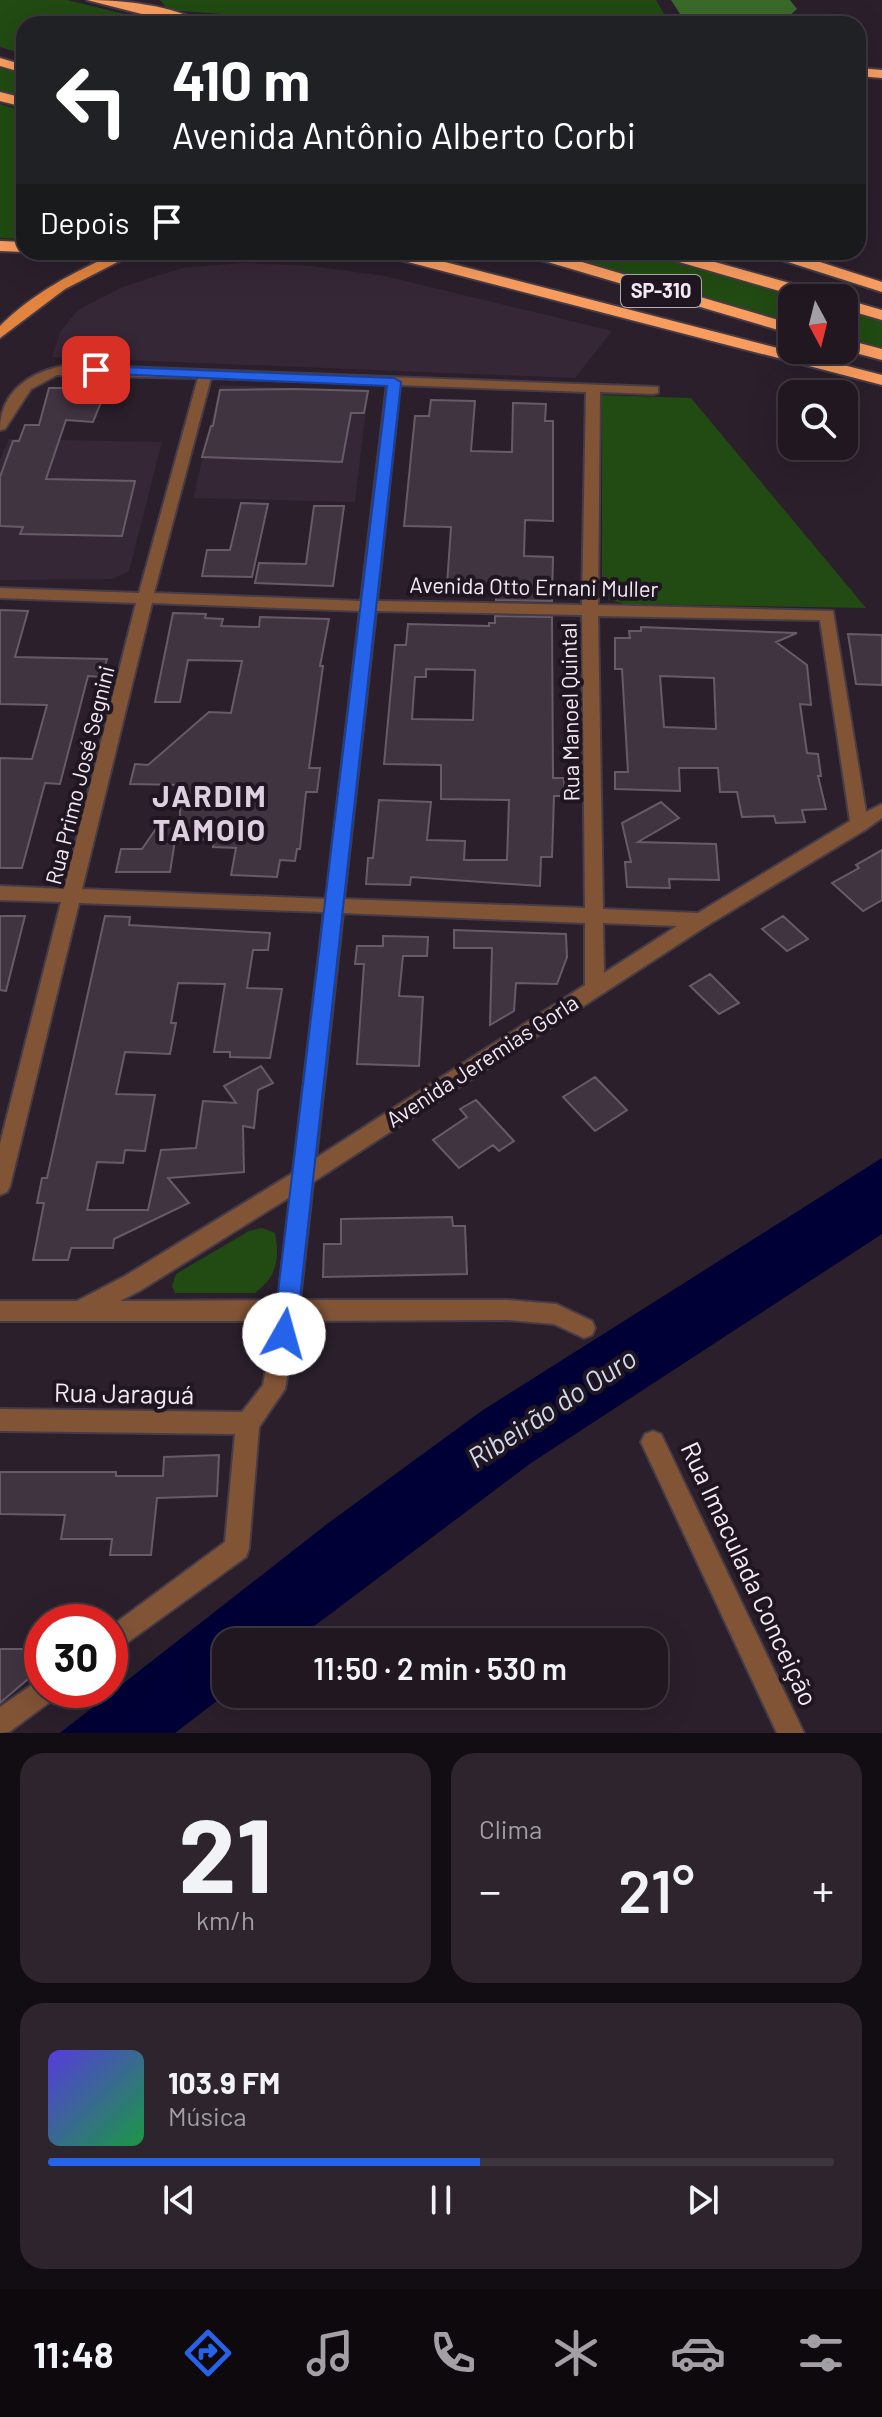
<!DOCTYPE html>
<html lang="pt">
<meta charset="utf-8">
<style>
:root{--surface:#201720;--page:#2d242d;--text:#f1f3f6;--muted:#a29fa5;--line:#3d363e;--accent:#2563eb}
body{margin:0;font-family:Barlow,sans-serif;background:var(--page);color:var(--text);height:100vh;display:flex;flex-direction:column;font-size:30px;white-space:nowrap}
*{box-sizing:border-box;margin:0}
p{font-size:26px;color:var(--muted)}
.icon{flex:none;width:44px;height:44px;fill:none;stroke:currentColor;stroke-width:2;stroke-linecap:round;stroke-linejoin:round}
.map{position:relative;height:1733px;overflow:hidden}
.panel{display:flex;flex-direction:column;gap:20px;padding:20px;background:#120d12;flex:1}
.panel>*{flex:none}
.hud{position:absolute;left:16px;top:16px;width:850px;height:244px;border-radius:24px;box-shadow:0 8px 32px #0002,0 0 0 2px var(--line);background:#202124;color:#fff;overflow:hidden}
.needle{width:52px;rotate:173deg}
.tools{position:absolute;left:778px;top:284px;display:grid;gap:16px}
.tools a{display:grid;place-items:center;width:80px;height:80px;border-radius:16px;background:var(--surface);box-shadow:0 8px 32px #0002,0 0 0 2px var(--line);font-size:40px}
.speed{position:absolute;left:24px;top:1604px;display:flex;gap:16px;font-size:40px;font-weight:700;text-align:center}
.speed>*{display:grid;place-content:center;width:104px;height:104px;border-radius:50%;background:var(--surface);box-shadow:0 8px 32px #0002,0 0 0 2px var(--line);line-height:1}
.speed .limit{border:12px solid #d22;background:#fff;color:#111}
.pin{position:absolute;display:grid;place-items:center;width:68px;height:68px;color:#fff;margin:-34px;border-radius:16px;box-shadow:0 4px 12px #0006}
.me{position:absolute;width:88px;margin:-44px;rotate:7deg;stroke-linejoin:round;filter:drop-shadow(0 0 6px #0008)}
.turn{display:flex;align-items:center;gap:28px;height:168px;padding:0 24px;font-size:36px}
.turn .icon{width:104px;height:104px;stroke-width:2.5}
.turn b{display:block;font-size:56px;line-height:68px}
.then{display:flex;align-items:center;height:76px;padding:0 24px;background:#0003;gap:16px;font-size:30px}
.big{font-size:60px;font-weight:600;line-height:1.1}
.panel .tile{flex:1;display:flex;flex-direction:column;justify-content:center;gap:12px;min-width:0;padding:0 28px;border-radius:24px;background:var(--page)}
.panel .dial{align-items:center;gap:0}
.dial b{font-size:104px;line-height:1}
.song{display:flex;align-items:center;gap:24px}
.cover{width:96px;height:96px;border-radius:12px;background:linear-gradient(135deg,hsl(250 70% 55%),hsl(140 70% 35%))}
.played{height:8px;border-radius:4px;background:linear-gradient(90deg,var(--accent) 55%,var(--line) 55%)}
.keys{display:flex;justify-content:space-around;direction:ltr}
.heat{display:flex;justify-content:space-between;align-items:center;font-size:44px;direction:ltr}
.panel .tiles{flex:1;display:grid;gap:20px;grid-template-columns:1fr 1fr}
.tile:last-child{grid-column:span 2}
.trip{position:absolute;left:212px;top:1628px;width:456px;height:80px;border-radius:24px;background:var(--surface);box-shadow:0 8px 32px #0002,0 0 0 2px var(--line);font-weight:600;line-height:80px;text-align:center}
.tabs{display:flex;height:128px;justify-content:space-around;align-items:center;background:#0d090d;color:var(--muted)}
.tabs .icon{width:56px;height:56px}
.tabs .active{color:var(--accent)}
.tabs b{font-size:36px;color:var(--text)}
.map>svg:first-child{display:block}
.built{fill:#362737}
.green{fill:#214b12}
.forest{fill:#3a6a2a}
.water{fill:#000036}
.building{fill:#403440;stroke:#685b68;stroke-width:2;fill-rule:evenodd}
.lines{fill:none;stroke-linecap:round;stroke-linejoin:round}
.street-casing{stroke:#463c47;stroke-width:4}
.primary-casing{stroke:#463c47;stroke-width:4}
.highway-casing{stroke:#463c47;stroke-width:4}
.street{fill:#825436;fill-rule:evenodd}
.primary{fill:#e2833e;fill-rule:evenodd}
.highway{fill:#f99d5f;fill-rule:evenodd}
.route{fill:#2563eb;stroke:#184099;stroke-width:2}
.labels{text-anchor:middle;stroke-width:8;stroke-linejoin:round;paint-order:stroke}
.shield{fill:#201621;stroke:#b4acb5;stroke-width:2}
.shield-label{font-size:20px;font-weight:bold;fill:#f4ecf4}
.street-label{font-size:22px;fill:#f4ecf4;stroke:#201621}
.near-street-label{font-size:26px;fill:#f4ecf4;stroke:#201621}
.near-water-label{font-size:28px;font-style:italic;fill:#d0daed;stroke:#201621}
.district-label{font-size:30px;font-weight:bold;letter-spacing:2px;fill:#ddcfdf;stroke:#201621}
</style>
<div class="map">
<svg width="882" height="1733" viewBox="0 0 882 1733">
<rect width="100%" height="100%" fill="#2a1f2b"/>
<path class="built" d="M242 263 312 266 385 276 612 331 575 378 52 357 60 332 78 310 120 288 181 268Z
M220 385 368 391 355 502 193 498Z
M9 439 162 442 129 571 112 579 0 580V459Z"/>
<path class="green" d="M0 0H67L165 24H24V54L0 47Z
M160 0H656L670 24 303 20 168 10Z
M0 67 24 74V98L0 91Z
M0 104 24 111V239L0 238Z
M546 252H644L805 298H792V324Z
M844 309 882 320V351L844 340Z
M602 395 691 398 866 608 625 604 610 600 602 592Z
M262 1228 275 1233C280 1258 277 1277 255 1293H175L172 1286 176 1274 249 1231Z"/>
<path class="forest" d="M671 0H790L797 9 782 22 690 21 682 17Z"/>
<path class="water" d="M882 1158V1234L531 1463 293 1642H226V1694L175 1733H60L327 1524 483 1410Z"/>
<path class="building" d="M83 381 109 383 93 422 66 420 46 479 135 481 122 536 20 534 23 527 0 526V477L13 441H19L25 425H39L49 388H80Z
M294 389 368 391 364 413H351L342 462 202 457 211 426H213L220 390Z
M431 400 475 401 471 451 512 452 513 403 546 404 545 421H553V521L525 520 524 556 553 557 552 601 496 600V586L447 585 451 527 404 526 415 416H429Z
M241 503 268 504 252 577 202 576 207 550H230Z
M314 506H344L333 586 255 583 259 563 306 564Z
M0 610 28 611 15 657 107 659 102 677 88 676 60 784 45 783 22 868H0V758L32 759 47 705 0 704Z
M173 613 206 614 205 618 223 619 221 626 259 627 260 617 329 619 320 666H323L309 768H320L317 792H306L300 849H297L295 861 280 860 277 877 231 875 236 848 213 847 215 839 179 841 181 785 130 784 135 764 148 765 209 712 231 713 242 661 188 660 180 702H155Z
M495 616 552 617 553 778H564L565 796H554L552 857H541L540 886 411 877 410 885 366 884 368 858H373L379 800 431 802 427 840 465 841 464 860H507L509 800 441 799V765L384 764 395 645H406L408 624 489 626V623H495ZM426 669 475 670 473 720 412 719 415 677H426Z
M641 627 797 633 776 642 807 665 811 705 800 704 807 753 818 754 821 776H818L826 809 802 810 805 822 776 823 774 816 742 817 737 792H720L718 768H679L680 791 615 789V772H628L622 669H615V638H630L629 631H641ZM660 676 714 678 716 729 664 727Z
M848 634 882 635V685L856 684Z
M661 802 679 818 638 842 716 844 719 880 669 879 670 888 627 887 625 862H631L622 823Z
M160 823 177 828 170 872H116L121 849H142Z
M882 850V900L863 911 832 883 859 868 856 865Z
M0 916H25L6 991 0 990Z
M105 916 130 917 129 925 270 933 268 950H253L247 988 282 989 270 1058 230 1057V1052H214L225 984 178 983 171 1023H176L170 1054 125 1052 116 1094 155 1095 145 1151 125 1150 123 1163 97 1162 87 1210H148L161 1150 196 1148 203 1101 236 1103 224 1086 261 1066 273 1083 258 1090 254 1128 243 1126 244 1172 168 1178 189 1203 114 1239 113 1248H71L68 1260H33L44 1203H37L42 1178H47Z
M783 916 808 939 787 951 762 929Z
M454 930 566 934 567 957 557 984 516 983 514 1011 490 1025 492 948H454Z
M383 936 428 937 427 956H403L399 996 423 997 419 1066 357 1064 364 964H355L357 946H383Z
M710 974 739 1003 719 1014 690 986Z
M595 1077 627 1110 595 1131 563 1097Z
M476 1100 514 1141 499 1151 493 1145 459 1168 433 1140 467 1117 460 1109Z
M452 1217 453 1226H465L467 1274 323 1277 324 1244H341V1219Z
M219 1455 217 1496 157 1498 151 1555H110L112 1539H61L65 1515 0 1514V1472H116V1476H163L164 1457Z
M0 1649H42V1667L0 1703Z"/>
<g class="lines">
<defs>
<path id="street" d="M69 365 658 387V393L653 394 600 392 598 605 833 611 866 812 882 804V818L865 830 708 925 313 1182 300 1300H507L556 1304 592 1321 595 1328 592 1335 584 1338 554 1324 507 1320 297 1321 285 1389 259 1427 249 1548 246 1557 110 1655V1627L225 1542 235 1434 0 1431V1409L242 1412 263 1385 275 1321H0V1301H77L125 1276 293 1173 324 912 79 903 10 1186 7 1192 0 1195V1144L61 902 0 900V886L64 889 136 603 0 598V588L139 593 198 378 57 375 31 389 5 429 0 430C0 390 33 370 69 365ZM211 378 387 384 361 601 154 593ZM400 385 586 392 582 605 377 601ZM152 603 360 611 326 899 82 889ZM376 611 582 615 585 908 344 899ZM598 616 820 620 850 821 698 913 603 909ZM343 913 585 923V985L316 1158ZM603 923 677 926 604 973ZM290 1197 278 1300 120 1301 141 1290Z
M653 1431 661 1434 804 1733H777L641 1442 645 1434Z
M42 1678V1690H58L54 1699 9 1732 0 1733V1707Z"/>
<path id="primary" d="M119 252H137L65 289 0 338V326C34 292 76 271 119 252Z"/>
<path id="highway" d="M87 0C119 0 177 5 202 24H181Z
M0 58 24 65V73L0 66Z
M858 68 882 70V78L858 76Z
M0 92 24 98V107L0 101Z
M0 241 24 242V252L0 251Z
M379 252H406L882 375V385L381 255Z
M522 252H548L792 324V334L524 255Z
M653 252H679L829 294 831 298H804L655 255Z
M764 252H789L882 282V292L766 255Z
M844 299 882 310V320L844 309Z
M844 339 882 349V360L844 350Z"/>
</defs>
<use href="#street" class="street-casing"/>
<use href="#primary" class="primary-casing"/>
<use href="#highway" class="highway-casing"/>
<use href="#street" class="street"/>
<use href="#primary" class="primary"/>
<use href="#highway" class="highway"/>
</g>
<path class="route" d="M96 366 394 378 401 382 296 1334 292 1342 284 1345 276 1342 273 1334 387 386 91 373V367Z"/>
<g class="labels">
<rect class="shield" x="621" y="275" width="80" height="32" rx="6"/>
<g class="shield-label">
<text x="661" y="298">SP-310</text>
</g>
<g class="street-label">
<text transform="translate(534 587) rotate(1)" y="8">Avenida Otto Ernani Muller</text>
<text transform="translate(570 712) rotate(-91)" y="8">Rua Manoel Quintal</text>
<text transform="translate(80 775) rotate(-76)" y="8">Rua Primo José Segnini</text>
<text transform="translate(482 1061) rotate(-33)" y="8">Avenida Jeremias Gorla</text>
</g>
<g class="near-street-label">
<text transform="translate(124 1394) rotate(1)" y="9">Rua Jaraguá</text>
<text transform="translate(749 1574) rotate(65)" y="9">Rua Imaculada Conceição</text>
</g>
<g class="near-water-label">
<text transform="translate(552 1408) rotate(-33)" y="10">Ribeirão do Ouro</text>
</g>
<g class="district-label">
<text x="210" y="807">JARDIM<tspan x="210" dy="34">TAMOIO</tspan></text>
</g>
</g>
</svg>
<div class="tools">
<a><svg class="needle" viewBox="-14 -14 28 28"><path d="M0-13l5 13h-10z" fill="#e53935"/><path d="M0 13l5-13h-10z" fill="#a29fa5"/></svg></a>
<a><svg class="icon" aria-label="search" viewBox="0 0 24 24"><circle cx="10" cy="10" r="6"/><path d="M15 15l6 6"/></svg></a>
</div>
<div class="speed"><div class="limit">30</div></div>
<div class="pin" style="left:96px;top:370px;background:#d93025"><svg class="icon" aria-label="arrive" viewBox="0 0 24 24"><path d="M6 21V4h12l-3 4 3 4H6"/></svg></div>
<svg class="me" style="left:284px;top:1334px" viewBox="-20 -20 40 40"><circle r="19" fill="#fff"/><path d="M0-13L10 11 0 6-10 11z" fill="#2563eb"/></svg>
<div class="trip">11:50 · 2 min · 530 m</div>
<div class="hud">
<div class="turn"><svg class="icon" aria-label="left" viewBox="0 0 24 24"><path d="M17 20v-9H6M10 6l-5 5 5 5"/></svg><div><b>410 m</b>Avenida Antônio Alberto Corbi</div></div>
<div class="then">Depois<svg class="icon" aria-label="arrive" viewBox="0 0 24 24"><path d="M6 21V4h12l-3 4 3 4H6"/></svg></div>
</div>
</div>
<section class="panel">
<div class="tiles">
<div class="tile dial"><b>21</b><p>km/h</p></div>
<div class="tile"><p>Clima</p>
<div class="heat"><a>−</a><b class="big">21°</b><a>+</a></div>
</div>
<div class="tile">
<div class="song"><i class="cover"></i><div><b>103.9 FM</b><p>Música</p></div></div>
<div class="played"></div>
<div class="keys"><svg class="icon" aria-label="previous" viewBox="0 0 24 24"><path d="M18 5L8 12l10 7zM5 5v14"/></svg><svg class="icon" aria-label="pause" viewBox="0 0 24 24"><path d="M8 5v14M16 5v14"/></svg><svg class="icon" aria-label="next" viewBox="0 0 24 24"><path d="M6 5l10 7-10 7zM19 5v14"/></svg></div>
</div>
</div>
</section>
<nav class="tabs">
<b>11:48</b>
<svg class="icon active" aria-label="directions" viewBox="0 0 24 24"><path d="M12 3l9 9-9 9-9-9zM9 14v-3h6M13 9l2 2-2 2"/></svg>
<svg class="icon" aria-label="music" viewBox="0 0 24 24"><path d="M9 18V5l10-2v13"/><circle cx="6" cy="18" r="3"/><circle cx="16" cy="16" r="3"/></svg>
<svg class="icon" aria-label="phone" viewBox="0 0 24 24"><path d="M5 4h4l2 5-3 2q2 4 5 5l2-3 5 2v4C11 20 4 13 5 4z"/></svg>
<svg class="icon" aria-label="climate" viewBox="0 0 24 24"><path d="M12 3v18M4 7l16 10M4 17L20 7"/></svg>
<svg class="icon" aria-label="car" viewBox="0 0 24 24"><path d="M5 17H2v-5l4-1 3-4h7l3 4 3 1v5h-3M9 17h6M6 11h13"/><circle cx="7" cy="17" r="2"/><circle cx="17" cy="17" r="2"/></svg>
<svg class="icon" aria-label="filters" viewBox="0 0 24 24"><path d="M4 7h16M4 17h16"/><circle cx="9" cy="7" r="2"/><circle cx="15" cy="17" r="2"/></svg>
</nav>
